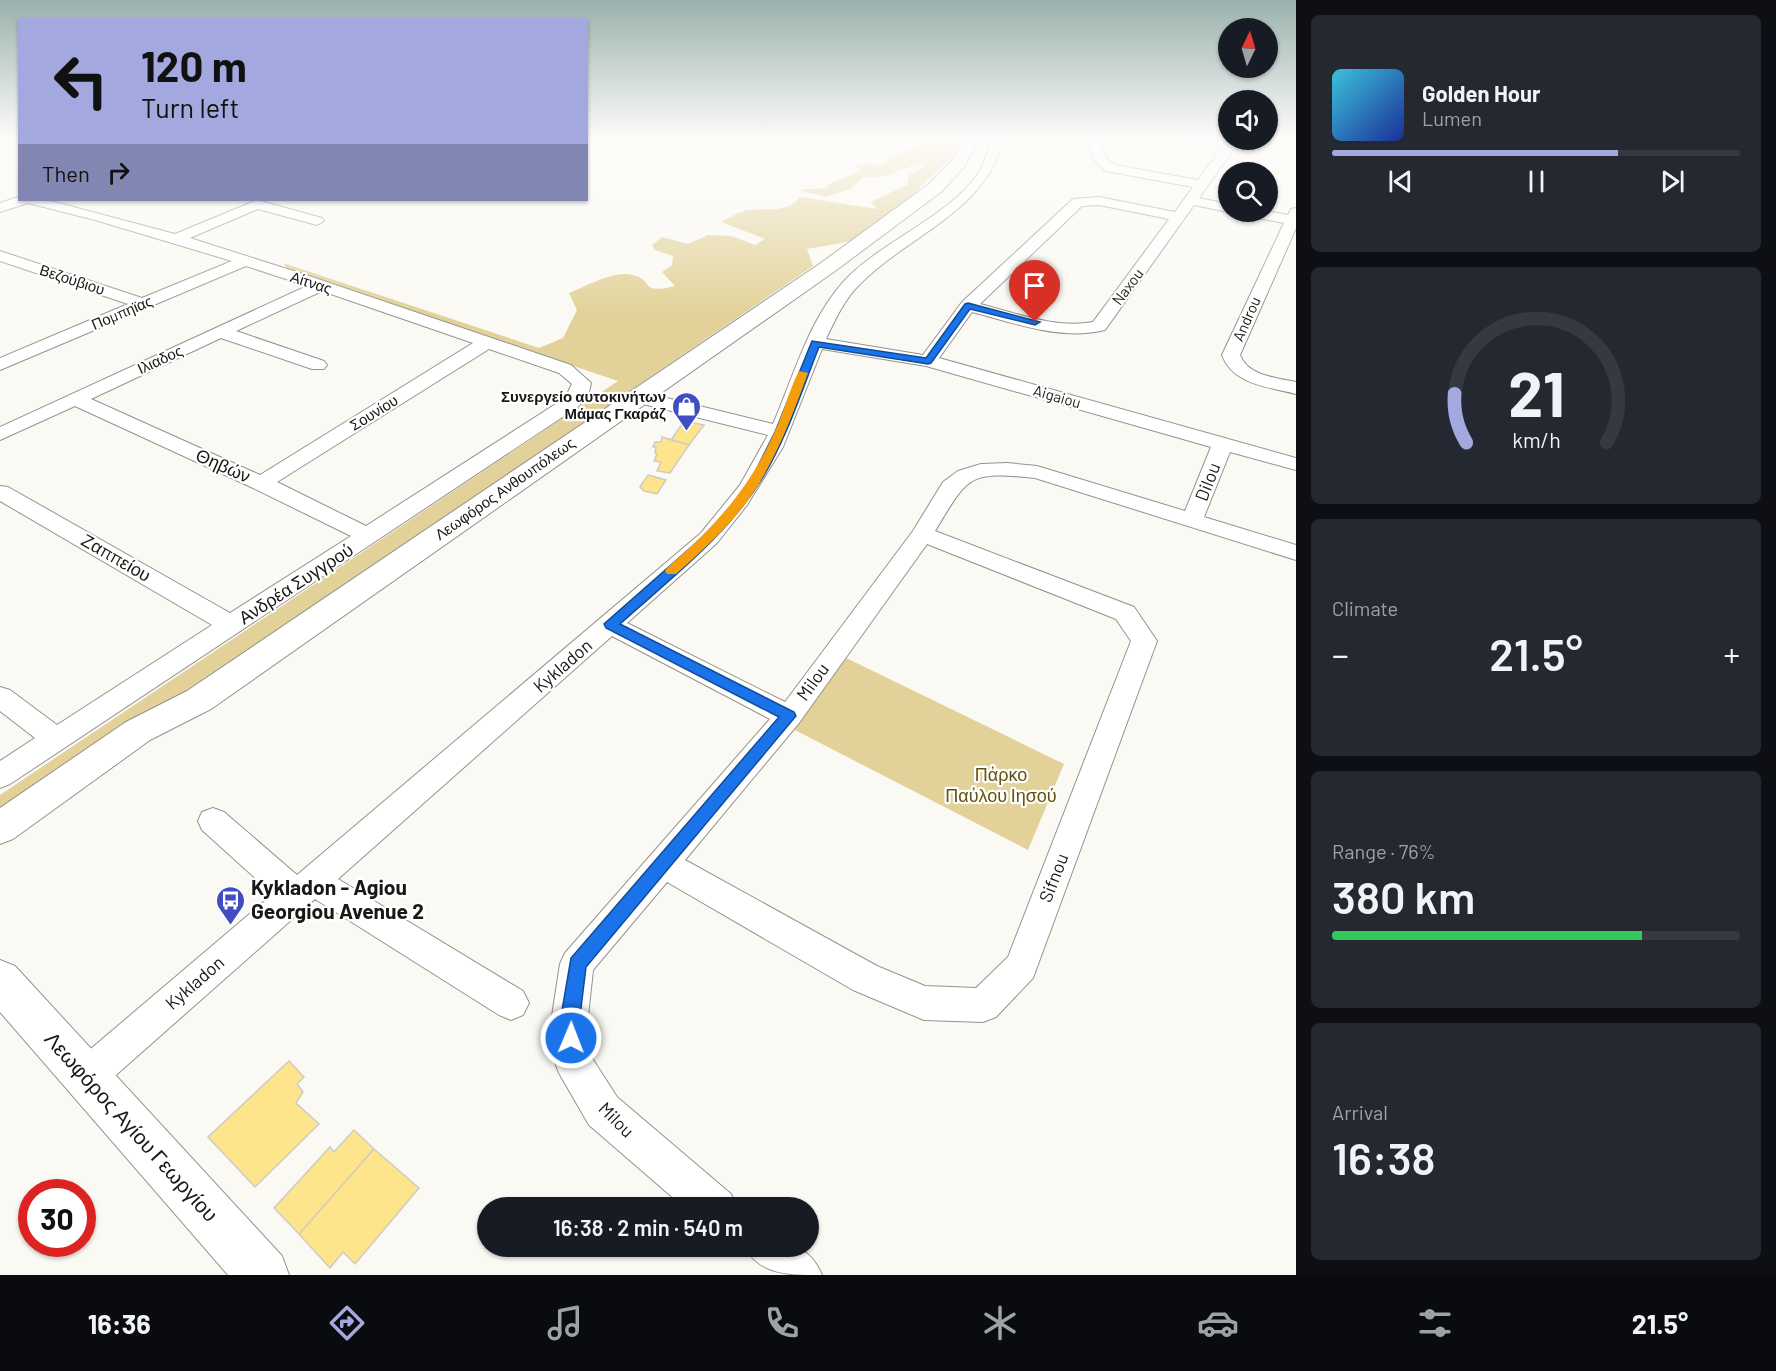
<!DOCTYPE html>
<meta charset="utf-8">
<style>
:root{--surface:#171b24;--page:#242831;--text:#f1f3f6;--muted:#9ea1a6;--line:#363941;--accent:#a3a8df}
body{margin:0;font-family:Barlow,sans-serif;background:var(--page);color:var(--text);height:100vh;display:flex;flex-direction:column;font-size:22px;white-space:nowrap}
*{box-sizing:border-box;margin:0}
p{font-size:20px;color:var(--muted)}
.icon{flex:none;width:33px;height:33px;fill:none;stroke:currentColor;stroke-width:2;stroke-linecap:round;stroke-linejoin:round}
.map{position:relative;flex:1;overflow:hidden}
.details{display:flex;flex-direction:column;gap:15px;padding:15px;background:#0d0f14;width:480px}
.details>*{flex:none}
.guide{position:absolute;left:18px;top:18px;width:570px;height:183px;border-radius:0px;box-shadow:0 2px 4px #0004;background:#a3a8df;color:#111;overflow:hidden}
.needle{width:39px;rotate:5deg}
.fabs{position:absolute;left:1218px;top:18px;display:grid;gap:12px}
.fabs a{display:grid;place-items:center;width:60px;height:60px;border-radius:50%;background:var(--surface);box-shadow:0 2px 4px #0004;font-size:30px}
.speed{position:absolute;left:18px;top:1179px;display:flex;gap:12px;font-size:30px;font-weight:700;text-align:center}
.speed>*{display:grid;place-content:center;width:78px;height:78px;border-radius:50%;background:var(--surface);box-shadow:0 2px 4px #0004;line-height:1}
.speed .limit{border:9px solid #d22;background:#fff;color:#111}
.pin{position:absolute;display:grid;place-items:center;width:51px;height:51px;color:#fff;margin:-62px -26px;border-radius:50% 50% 50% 0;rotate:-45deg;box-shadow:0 0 6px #0007}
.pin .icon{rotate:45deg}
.me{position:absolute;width:66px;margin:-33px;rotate:1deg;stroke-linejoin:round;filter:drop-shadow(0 0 4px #0008)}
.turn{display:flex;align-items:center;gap:21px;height:126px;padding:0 24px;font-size:27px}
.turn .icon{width:78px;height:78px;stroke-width:2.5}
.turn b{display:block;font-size:42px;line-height:51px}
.then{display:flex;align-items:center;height:57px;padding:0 24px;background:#0003;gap:12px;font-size:22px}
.big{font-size:45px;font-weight:600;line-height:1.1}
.details .tile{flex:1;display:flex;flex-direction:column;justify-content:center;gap:9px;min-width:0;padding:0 21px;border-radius:9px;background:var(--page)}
.details .dial{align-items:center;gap:0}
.dial svg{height:156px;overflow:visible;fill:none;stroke:var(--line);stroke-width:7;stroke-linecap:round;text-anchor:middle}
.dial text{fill:var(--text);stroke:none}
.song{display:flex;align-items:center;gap:18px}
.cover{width:72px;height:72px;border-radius:9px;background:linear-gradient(135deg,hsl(190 70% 55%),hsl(230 70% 35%))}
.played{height:6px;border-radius:3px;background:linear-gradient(90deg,var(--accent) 70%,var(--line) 70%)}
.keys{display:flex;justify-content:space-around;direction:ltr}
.heat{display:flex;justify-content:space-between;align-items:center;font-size:33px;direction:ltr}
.charge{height:9px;border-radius:4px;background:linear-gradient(90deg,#34c759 76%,var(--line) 0)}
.trip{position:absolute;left:477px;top:1197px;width:342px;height:60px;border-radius:30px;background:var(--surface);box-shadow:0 2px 4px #0004;font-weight:600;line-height:60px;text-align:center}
.menu{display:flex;height:96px;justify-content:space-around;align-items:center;background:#090b0e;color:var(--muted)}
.menu .icon{width:42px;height:42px}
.menu .on{color:var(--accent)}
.menu b{font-size:27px;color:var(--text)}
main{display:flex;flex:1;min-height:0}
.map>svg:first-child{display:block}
.green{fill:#e2d198}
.building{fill:#fee48a;stroke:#cdcbc5;stroke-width:1.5}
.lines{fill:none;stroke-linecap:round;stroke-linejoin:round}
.minor-casing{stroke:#94938d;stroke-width:2}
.major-casing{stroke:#94938d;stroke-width:2}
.minor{fill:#fff;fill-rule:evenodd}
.major{fill:#fff;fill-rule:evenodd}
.route{fill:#1a73e8;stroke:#114b97;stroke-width:1.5}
.slow{fill:#f59e0b}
.labels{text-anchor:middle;stroke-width:4.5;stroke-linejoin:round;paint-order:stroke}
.far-street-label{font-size:15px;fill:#191816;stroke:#fff}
.far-poi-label{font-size:15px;font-weight:bold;fill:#191816;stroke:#fff;text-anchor:end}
.street-label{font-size:18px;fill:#191816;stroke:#fff}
.park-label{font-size:18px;fill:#64530d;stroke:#fff}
.near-poi-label{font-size:21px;font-weight:bold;fill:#191816;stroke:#fff;text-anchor:start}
.near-street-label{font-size:21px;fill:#191816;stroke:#fff}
</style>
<main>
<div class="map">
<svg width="1296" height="1275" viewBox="0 0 1296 1275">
<rect width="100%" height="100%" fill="#fbf9f3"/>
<path class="green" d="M928 138H959L949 160 894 212 852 241 807 249 813 266 249 650 0 816V795L618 381 289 270 283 263 539 348 563 338 577 310 569 293C587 286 614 270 633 275 654 280 639 295 675 286L662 272 672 265 673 256 655 250 652 245 662 237 688 244 708 235 732 236 755 245 765 239 721 222C729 218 739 212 747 210 768 207 785 215 800 197L877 209 871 202 907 185 909 175 926 165 915 164 886 176 862 178 852 188 826 197 798 190 826 188 831 183 860 171 855 167 860 164 881 165Z
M840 655 1064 764 1028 850 789 727Z"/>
<path class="building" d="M684 421 704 425 689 445 671 440Z
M662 437 689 445 670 473 657 471 661 462 654 461 657 454 655 453 656 447H653L655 442H661Z
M648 475 666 480 657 494 644 491 640 487Z
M289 1061 304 1077 297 1084 303 1092 296 1103 319 1124 255 1187 208 1137Z
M354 1130 374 1149 299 1234 274 1208 330 1147 334 1152Z
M374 1149 419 1188 355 1264 343 1252 330 1268 299 1234Z"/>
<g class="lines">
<defs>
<path id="minor" d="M991 138H1003C988 211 908 235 859 285 844 300 835 320 826 339L923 355 962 302 1073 199 1099 197 1175 212 1193 187 1106 171 1095 161 1086 138H1098L1107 159 1115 165 1198 180 1223 146 1192 141 1190 138 1240 140 1199 198 1228 204V212H1231H1228L1194 205 1105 330C1060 341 1015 323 972 312L939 358 1296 458V470L1230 452 1204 517 1296 545V560L1035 478C968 471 969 475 935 531L1134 607 1157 641 1033 978 996 1017 983 1022 924 1020 853 990 667 882 593 970 588 1016 590 1055 617 1097 731 1194 737 1208H685L589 1125 559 1073 554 1060 552 1016 560 964 565 953 770 719 612 636 338 879 523 991 529 1003 523 1015 511 1020 499 1015 315 899 99 1090 86 1096 73 1090 67 1077 73 1064 273 894 202 830 198 821 202 812 213 808 224 812 297 875 701 533 740 485 768 435 631 401 628 397 631 393 638 391 773 424C794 376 808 321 844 281 880 242 952 215 979 172 986 162 988 150 991 138ZM1099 205 1169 219 1093 322C1056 329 1016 313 980 304L1082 206ZM822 349 926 366 1211 447 1185 511 1037 466 1007 463 981 464 958 471 943 482 913 531 785 702 627 623 717 543 747 505 783 447ZM927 544 1116 619 1131 641 1008 957 976 988 925 986 877 966 685 860 799 723Z
M18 197 20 200H47L175 234 257 200 322 218 324 221 317 225 258 209 190 238 306 275 571 365 591 383 589 392 579 406 10 784 0 788V761L35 738 0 711V687L10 690 57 725 212 625 0 501V486L8 487 230 613 351 536 253 488 75 406 0 440V427L307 286 246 266 0 370V358L128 304 0 261V251L142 298 232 261 95 220 28 203 0 212V203ZM322 291 473 343 260 475 91 399 221 338 312 369H324L327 365 324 361 236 331ZM489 349 559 373 572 384 565 398 366 526 277 482Z
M1296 208V228L1240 355C1248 376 1277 378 1296 382V394C1269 387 1233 385 1222 355L1284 223 1242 215 1240 212 1268 211 1288 215 1291 209Z
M744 1246C780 1246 806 1237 822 1275 787 1275 760 1275 744 1246Z"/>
<path id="major" d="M965 138H979L964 167 941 192 835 271 211 709 150 740 13 839 0 844V808L126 722 187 691 821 263 929 184 951 162Z
M0 960 15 966 282 1256 289 1275H228L0 1012Z"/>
</defs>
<use href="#minor" class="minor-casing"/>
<use href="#major" class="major-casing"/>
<use href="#minor" class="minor"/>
<use href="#major" class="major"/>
</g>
<linearGradient id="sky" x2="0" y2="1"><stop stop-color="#9ab1ac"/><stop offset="0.44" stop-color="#fdfcfa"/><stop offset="1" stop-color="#fdfcfa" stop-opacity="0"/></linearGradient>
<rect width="1296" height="316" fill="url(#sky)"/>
<path class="route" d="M968 303 1040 322 1035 325 970 309 931 363 928 364 819 347C802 390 787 437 763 477 727 536 671 578 620 624L794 712 796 716 586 967 580 1016 581 1038 578 1045 571 1048 564 1045 561 1038V1016L571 958 779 717 606 628 604 624 705 535 732 505 753 476 775 432 812 341 926 358 965 304Z"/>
<path class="slow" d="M799 371 808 373C795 408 782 443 764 475 743 514 709 545 676 574H667L665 571 667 568C714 527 749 490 775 431 784 412 789 390 799 371Z"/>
<defs>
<symbol id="shop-pin" viewBox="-11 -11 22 30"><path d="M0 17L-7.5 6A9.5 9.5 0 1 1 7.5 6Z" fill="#434dc2" stroke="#fff"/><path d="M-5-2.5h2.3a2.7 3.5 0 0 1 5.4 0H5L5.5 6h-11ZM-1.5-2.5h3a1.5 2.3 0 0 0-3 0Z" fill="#fff"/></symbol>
<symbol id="bus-pin" viewBox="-11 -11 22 30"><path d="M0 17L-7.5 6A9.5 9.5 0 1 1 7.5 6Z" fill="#434dc2" stroke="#fff"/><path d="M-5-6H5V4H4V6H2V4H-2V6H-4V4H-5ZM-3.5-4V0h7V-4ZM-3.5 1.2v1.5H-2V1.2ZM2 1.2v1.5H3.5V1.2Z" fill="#fff"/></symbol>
</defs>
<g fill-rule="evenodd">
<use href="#shop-pin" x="670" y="390" width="33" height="45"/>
<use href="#bus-pin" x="214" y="884" width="33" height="45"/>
</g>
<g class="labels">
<g class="far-street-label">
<text transform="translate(72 280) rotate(18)" y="5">Βεζούβιου</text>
<text transform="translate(311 283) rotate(18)" y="5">Αίτνας</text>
<text transform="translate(1128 287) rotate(-53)" y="5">Naxou</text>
<text transform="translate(122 313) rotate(-23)" y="5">Πομπηϊας</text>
<text transform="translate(1247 319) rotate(-66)" y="5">Androu</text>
<text transform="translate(160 360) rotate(-25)" y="5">Ιλιαδος</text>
<text transform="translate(1057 397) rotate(16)" y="5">Aigaiou</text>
<text transform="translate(374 413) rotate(-32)" y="5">Σουνίου</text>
<text transform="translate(505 489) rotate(-35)" y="5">Λεωφόρος Ανθουπόλεως</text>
</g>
<g class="far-poi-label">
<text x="666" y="402">Συνεργείο αυτοκινήτων<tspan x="666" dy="17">Μάμας Γκαράζ</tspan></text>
</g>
<g class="street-label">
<text transform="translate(223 466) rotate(24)" y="6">Θηβών</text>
<text transform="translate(1208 482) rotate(-69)" y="6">Dilou</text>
<text transform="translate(116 558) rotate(30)" y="6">Ζαππείου</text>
<text transform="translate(296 584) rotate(-33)" y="6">Ανδρέα Συγγρού</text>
<text transform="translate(563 666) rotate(-41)" y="6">Kykladon</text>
<text transform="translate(813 682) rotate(-54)" y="6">Milou</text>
<text transform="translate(1054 878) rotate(-69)" y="6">Sifnou</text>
<text transform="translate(195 983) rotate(-41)" y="6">Kykladon</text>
<text transform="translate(616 1120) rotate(45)" y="6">Milou</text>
</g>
<g class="park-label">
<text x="1001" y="781">Πἀρκο<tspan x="1001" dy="21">Παὐλου Ιησού</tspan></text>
</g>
<g class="near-poi-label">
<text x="251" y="895">Kykladon - Agiou<tspan x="251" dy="24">Georgiou Avenue 2</tspan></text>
</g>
<g class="near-street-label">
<text transform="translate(131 1127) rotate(48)" y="7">Λεωφόρος Αγίου Γεωργίου</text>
</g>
</g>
</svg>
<div class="fabs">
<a><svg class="needle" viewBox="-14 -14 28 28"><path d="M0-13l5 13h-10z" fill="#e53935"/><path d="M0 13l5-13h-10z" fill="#9ea1a6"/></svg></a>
<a><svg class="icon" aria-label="sound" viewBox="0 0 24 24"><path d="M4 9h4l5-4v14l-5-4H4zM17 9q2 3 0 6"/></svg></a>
<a><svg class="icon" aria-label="search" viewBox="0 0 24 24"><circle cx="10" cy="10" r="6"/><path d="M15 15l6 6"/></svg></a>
</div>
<div class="speed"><div class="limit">30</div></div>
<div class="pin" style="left:1035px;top:322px;background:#d93025"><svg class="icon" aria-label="arrive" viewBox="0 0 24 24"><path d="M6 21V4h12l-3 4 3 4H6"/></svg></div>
<svg class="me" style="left:571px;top:1038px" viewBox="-20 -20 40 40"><circle r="17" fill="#1a73e8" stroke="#fff" stroke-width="3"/><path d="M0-11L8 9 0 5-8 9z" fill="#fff"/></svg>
<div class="trip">16:38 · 2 min · 540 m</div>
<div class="guide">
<div class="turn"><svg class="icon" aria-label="left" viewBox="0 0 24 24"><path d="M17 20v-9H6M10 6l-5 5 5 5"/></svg><div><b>120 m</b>Turn left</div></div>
<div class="then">Then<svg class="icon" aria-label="right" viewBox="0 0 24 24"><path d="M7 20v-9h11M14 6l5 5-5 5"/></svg></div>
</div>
</div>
<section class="details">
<div class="tile">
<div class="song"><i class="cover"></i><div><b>Golden Hour</b><p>Lumen</p></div></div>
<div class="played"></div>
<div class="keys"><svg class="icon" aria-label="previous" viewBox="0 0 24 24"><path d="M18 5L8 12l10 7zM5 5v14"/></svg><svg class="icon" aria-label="pause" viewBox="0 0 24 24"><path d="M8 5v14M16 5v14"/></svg><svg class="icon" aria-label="next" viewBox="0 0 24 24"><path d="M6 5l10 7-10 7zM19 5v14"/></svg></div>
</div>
<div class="tile dial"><svg viewBox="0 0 100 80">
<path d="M14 69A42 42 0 1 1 86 69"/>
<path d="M14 69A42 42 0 0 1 8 44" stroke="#a3a8df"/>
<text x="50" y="56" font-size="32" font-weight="700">21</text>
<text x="50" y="72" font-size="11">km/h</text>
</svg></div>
<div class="tile"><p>Climate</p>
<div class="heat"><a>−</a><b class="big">21.5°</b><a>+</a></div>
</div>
<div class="tile"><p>Range · 76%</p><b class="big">380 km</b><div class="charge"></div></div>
<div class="tile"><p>Arrival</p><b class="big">16:38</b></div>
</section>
</main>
<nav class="menu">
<b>16:36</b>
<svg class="icon on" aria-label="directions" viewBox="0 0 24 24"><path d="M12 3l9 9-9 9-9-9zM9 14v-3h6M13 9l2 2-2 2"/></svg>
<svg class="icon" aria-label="music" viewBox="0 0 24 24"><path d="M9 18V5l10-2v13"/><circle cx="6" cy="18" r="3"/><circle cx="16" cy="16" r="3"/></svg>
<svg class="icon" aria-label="phone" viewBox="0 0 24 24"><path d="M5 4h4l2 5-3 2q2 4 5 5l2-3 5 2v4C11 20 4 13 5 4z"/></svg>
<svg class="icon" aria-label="climate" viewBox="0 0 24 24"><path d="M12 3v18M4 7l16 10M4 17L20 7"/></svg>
<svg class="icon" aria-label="car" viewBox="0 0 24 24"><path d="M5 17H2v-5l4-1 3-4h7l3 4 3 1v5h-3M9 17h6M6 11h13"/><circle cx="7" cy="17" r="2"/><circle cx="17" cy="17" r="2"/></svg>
<svg class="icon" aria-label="filters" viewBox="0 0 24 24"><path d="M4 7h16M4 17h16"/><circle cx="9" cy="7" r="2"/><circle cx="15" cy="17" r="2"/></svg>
<b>21.5°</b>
</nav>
